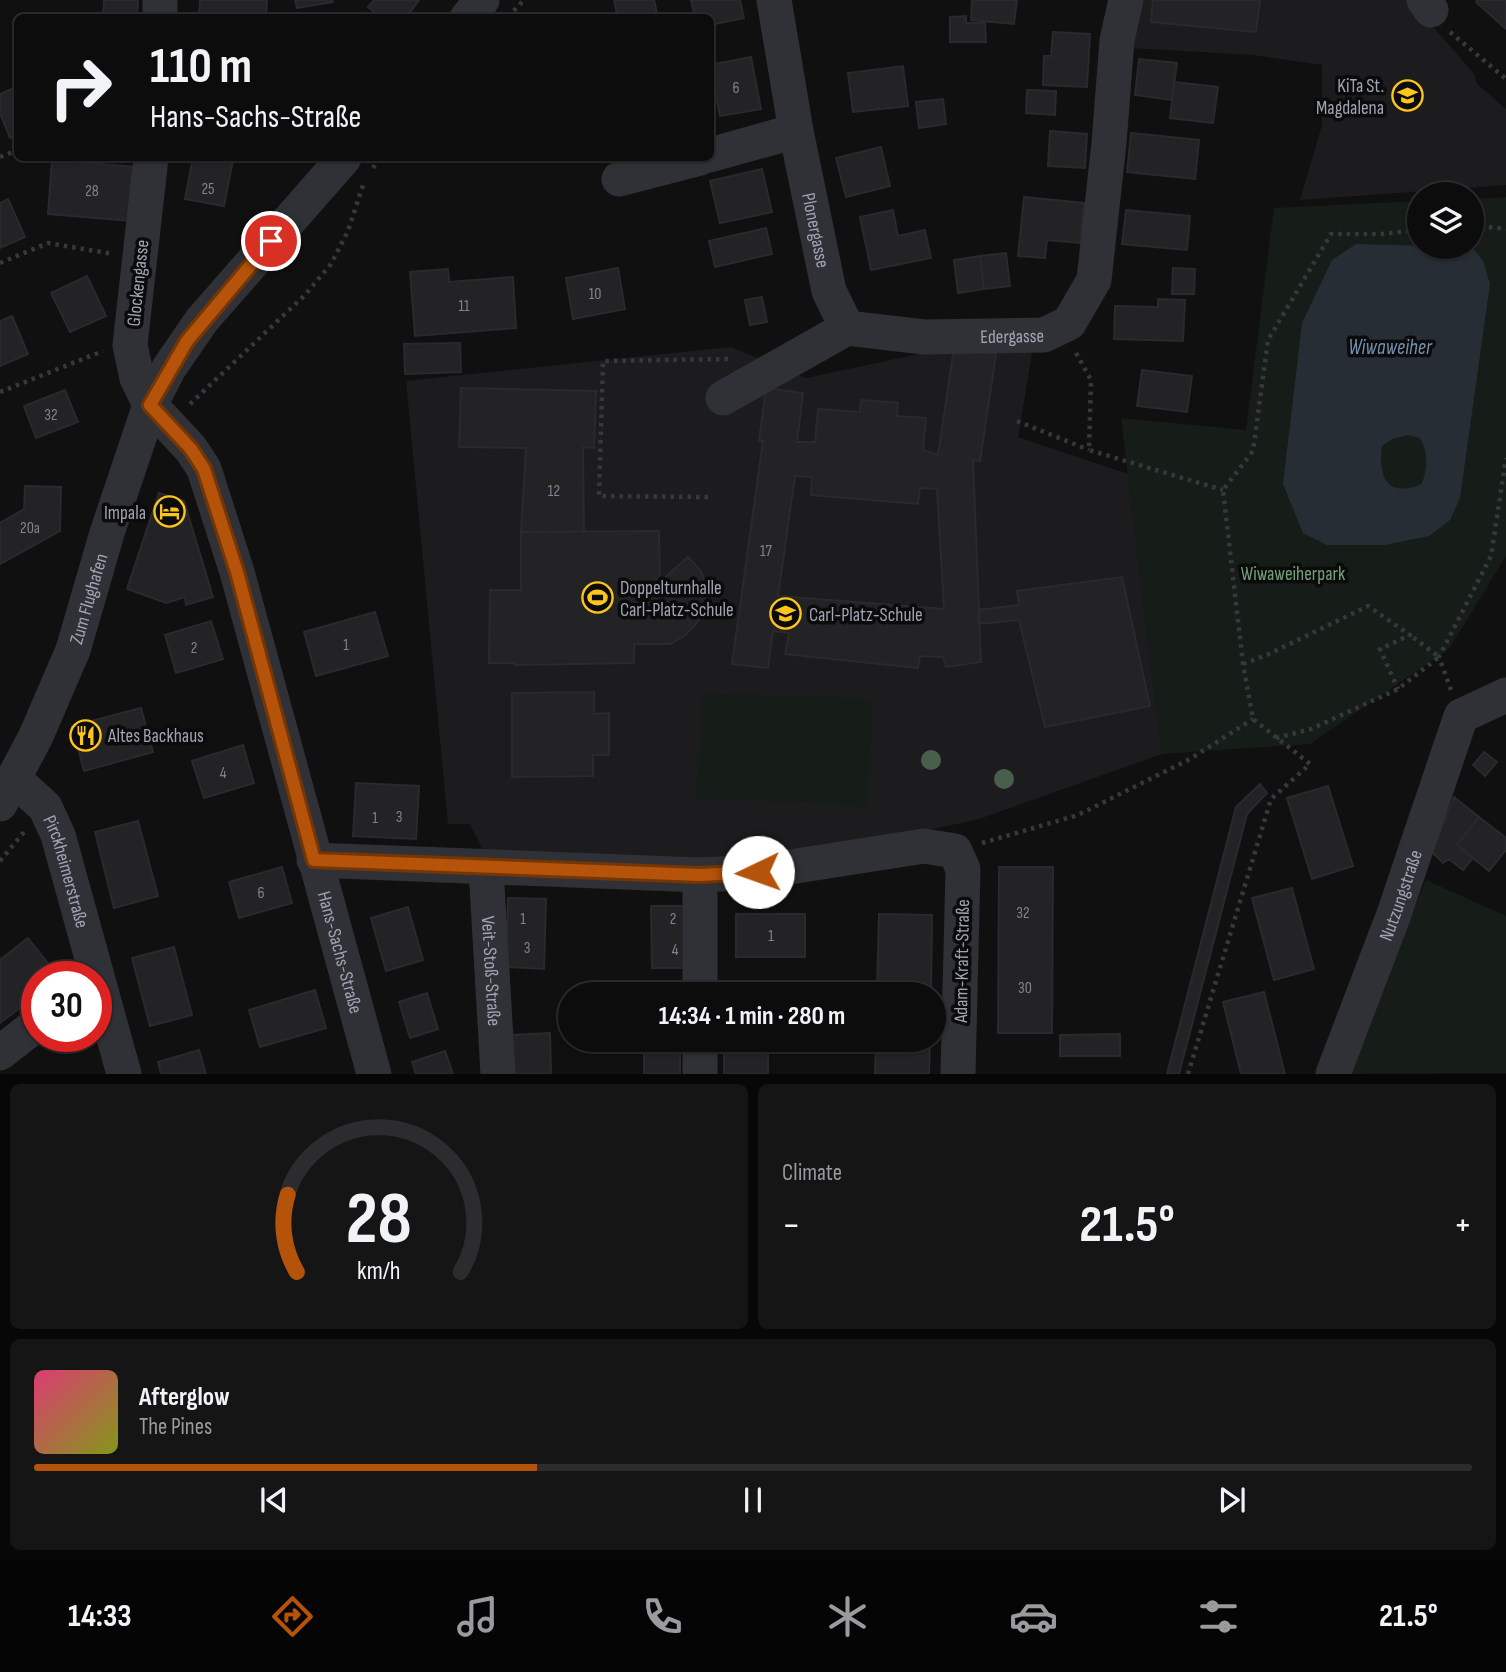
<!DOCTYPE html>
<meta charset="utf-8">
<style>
:root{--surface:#0c0c0d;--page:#151516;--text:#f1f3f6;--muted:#9a9b9d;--line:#2c2c2e;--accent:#b45309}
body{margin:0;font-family:"Sofia Sans Condensed",sans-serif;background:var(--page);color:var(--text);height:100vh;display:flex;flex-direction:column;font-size:26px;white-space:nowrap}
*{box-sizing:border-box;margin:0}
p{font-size:23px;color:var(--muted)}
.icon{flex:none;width:38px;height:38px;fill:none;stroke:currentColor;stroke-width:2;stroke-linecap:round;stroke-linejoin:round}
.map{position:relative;height:1074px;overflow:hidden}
.sheet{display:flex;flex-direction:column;gap:10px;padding:10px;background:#070707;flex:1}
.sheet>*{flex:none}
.top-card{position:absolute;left:14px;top:14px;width:700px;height:147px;border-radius:10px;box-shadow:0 2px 5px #0004,0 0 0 2px var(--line);background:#0c0c0d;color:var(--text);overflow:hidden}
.buttons{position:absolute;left:1407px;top:182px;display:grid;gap:14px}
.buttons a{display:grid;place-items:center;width:77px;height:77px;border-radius:50%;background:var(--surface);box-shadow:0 2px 5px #0004,0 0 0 2px var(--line);font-size:35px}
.speed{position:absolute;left:21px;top:961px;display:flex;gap:14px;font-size:35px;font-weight:700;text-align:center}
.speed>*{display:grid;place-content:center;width:91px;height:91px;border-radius:50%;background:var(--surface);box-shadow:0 2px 5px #0004,0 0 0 2px var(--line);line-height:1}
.speed .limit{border:10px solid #d22;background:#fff;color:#111}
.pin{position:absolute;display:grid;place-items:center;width:60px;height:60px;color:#fff;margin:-30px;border:4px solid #fff;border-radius:50%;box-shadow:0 2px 7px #0007}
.me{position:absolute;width:77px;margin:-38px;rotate:267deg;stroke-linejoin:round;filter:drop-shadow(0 0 5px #0008)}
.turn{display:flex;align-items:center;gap:24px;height:147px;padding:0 21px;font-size:32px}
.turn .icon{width:91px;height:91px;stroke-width:2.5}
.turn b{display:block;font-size:49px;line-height:60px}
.big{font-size:52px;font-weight:700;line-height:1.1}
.sheet .tile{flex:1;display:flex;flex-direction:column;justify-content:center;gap:10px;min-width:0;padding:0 24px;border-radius:10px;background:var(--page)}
.sheet .dial{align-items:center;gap:0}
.dial svg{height:182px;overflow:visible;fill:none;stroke:var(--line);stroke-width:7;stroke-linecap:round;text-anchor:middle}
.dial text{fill:var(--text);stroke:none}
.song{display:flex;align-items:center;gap:21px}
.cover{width:84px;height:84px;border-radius:10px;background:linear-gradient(135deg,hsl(340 70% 55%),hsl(70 70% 35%))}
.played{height:7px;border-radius:4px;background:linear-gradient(90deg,var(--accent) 35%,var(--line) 35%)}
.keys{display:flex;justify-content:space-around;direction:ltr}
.heat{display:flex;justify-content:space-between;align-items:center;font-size:38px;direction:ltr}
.sheet .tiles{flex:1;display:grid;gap:10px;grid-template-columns:1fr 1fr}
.tile:last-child{grid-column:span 2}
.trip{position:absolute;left:558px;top:982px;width:388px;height:70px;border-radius:35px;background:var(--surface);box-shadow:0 2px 5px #0004,0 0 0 2px var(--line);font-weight:700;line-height:70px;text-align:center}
.menu{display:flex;height:112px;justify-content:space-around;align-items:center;background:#050505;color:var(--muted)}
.menu .icon{width:49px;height:49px}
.menu .active{color:var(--accent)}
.menu b{font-size:32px;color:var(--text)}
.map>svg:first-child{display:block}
.built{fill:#1c1c1e}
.green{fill:#161c17}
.water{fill:#262d35;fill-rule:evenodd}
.building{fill:#232225;stroke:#2a292d;stroke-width:2;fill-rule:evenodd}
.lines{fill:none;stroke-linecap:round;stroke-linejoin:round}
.path{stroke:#36383d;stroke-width:4.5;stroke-dasharray:3.5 5;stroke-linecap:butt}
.minor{stroke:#303136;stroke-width:35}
.tree{fill:#485f4b}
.route-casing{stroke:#753606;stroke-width:18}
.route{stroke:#b45309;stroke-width:12}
.labels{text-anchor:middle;stroke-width:7;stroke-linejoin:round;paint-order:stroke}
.number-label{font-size:16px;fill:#80838f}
.poi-label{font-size:19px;fill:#a0a4b3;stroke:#0b0b0c;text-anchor:start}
.street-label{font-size:19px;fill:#a0a4b3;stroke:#0b0b0c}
.park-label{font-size:19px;fill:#75a07b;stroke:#0b0b0c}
.water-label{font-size:21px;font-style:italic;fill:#748fb1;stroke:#0b0b0c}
</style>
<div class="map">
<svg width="1506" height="1074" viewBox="0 0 1506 1074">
<rect width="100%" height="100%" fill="#101011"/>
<path class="built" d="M1136 0H1410L1475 75 1476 83 1506 109V185L1300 200 1322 125V65L1252 55 1131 48Z
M731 347 806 378 952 347 1032 353 1018 437 1128 474 1162 754 979 819 884 840 702 859H488L470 824H448L406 381Z"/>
<path class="green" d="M1506 197V556L1449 649 1310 744 1162 754 1121 418 1246 430 1274 208 1419 201V247H1472V199Z
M703 692 872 700 867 806 697 798Z
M1426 880 1506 916V1073L1346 1074Z"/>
<path class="water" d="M1356 244 1472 247 1483 261 1490 284 1460 498 1450 520 1429 536 1385 545H1327L1303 533 1283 484 1302 323 1332 260ZM1408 435 1420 438C1429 454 1427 467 1422 484 1387 498 1378 478 1382 446L1392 439Z"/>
<path class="building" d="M104 0H138L137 18H103Z
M200 0H267L266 18H199Z
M295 0H332L333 2 297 8Z
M374 0H419L406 18H382L368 7Z
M614 0H654L658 18H618Z
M691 0H740L744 18 710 25V18H695Z
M972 0H1017L1014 24 971 20Z
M1153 0H1260L1256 32 1151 22Z
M1478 0H1506V29L1476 2Z
M966 16V23H985L986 42H950V17Z
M1053 32 1090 34 1087 87 1043 85 1044 56H1051Z
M751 57 761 109 720 116 710 65Z
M1139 59 1177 63 1172 100 1135 95Z
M903 66 908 106 853 112 848 73Z
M1174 82 1218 87 1213 123 1170 118Z
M18 86V135L10 138 0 113V94Z
M1027 90 1056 91 1055 115 1026 113Z
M943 99 946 124 919 128 916 102Z
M1050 131 1087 134 1085 168 1048 166Z
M1131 133 1199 140 1195 179 1127 172Z
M881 147 890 186 846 197 836 158Z
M193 158 233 160 224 206 185 199Z
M52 160 136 167 132 221 48 214Z
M762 169 772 212 720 223 710 181Z
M1024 197 1084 203 1080 243 1047 240 1045 258 1018 256Z
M8 199 25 237 0 248V203Z
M893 210 898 236 925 230 931 258 871 270 860 217Z
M1126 210 1190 216 1187 250 1122 244Z
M766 228 772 254 715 267 709 241Z
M1006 253 1010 286 984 289 980 256Z
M980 256 984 289 958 293 954 260Z
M618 268 625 309 573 319 566 278Z
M1173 268 1195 269 1194 294H1172Z
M448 269 449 282 513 277 516 328 415 336 410 272Z
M87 276 106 316 70 332 51 293Z
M762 297 767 322 750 325 745 300Z
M1158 299 1185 300 1183 341 1114 339 1115 306 1158 307Z
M12 316 28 354 0 366V321Z
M460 343 461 372 405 374 404 344Z
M954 348 996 354 980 461 973 460 981 662 946 667 943 657 920 656 918 668 785 654 789 633 773 631 768 668 732 664 763 441H759L766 388 803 393 797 442H815L818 409 860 412 861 400 898 403 897 416 926 418 923 450 938 455ZM795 476 812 477 811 495 918 504 920 488 937 489 944 609 778 596Z
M1142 370 1192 376 1187 412 1137 406Z
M461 388 596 391 594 448 583 447 584 532H521L526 448 459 447Z
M65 390 78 422 36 438 24 406Z
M25 486 61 487 60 531 0 564V523L24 509Z
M159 493 184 501 213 597 186 605 185 597 166 603 127 589Z
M659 531 660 582 688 557 701 571 707 588 704 606 697 623 684 636 670 644H634V663L515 665 514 663H489L490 590H521V532Z
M1122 577 1150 706 1045 727 1019 620 979 624V610L1019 605 1017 591Z
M375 612 388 656 316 676 304 632Z
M211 621 223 659 176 673 165 635Z
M594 692V714L609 713V755H593V776L512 777V693Z
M141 708 153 752 84 771 72 726Z
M243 745 254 783 204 798 192 761Z
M1484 752 1497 762 1485 776 1473 765Z
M356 783 419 786 416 839 353 836Z
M1260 784 1267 793 1247 814 1179 1074H1167L1236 807Z
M1328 786 1353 866 1312 879 1287 798Z
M1454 797 1479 817 1457 845 1473 858 1463 870 1449 859 1443 863 1432 852Z
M1479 817 1506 838V850L1489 871 1457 845Z
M138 821 158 896 114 908 95 832Z
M282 867 292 903 239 918 229 882Z
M999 867H1053L1052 1033H998Z
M1292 888 1314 969 1274 980 1252 898Z
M508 898 546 899 544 969 506 967Z
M651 906H692V968H652Z
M408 907 423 960 386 971 371 918Z
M736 914H805V957H736Z
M879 914 932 915 931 994H877Z
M28 938 58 976H37V995L0 1023V960Z
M174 947 192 1015 150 1026 132 958Z
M315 990 326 1028 260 1047 249 1010Z
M768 992V994H724V993Z
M1264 992 1285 1074H1241L1223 1002Z
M427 993 438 1029 410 1038 399 1002Z
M550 1033 551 1074H513L512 1035Z
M1120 1034V1056H1060V1035Z
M680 1040V1074H644V1041Z
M724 1040H768V1074H724Z
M876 1040H930L929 1074H875Z
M199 1050 206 1074H161L158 1062Z
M445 1051 453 1074H416L412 1062Z"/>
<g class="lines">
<path class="path" d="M508 17 524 0
M1450 32 1506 79
M0 157 18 150
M373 168 380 158
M1472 225 1506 229
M0 263 48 243 113 254
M1076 353 1091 380 1089 450 1223 490
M0 392 103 351
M190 404 305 295 331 264 348 231 363 185
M1017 421 1089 450
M708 497 599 496 603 361 730 359
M1243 664 1269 654 1368 606 1410 635 1380 649 1398 689
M1451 690 1439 657 1491 556 1506 458
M1276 738 1311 729 1398 689 1439 657 1410 635
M982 843 1078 815 1190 759 1253 719
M0 861 24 832
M1188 1074 1271 799 1310 764 1253 719 1243 664 1223 490 1253 451 1268 340 1331 234H1382L1419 230"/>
<g class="minor">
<path id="s1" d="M774 0 796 131 829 291 847 328"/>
<path d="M1424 0 1431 10"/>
<path d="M160 18V0"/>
<path d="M467 18 482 0"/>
<path d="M710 155 796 131"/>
<path id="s2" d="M151 158 130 345 137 378 150 405 191 449 204 469 237 572 374 1074"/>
<path d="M619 179 700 158"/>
<path id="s3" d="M723 398 847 328 924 337 1044 335 1069 323 1094 280 1109 143 1117 40 1126 0"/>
<path id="s4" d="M14 779 45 807 58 835 124 1074"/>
<path id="s5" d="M0 804 36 736 73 650 107 533 150 405 169 368 202 320 344 158"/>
<path d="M314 860 700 875 758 872 924 846 955 851 963 869 958 1074"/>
<path id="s6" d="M486 868 498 1074"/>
<path d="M700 875V994"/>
<path d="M700 1040V1074"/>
<path d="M0 1053 37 1024"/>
<path id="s7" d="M1333 1074 1394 914 1461 716 1506 695"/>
</g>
</g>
<g class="tree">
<circle cx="931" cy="760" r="10"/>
<circle cx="1004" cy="779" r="10"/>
</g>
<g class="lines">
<defs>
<path id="route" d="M271 241 187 341 150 405 191 449 204 469 237 572 314 860 700 875 758 872"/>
</defs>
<use href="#route" class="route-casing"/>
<use href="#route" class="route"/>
</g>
<defs>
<symbol id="school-ring" viewBox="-11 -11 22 22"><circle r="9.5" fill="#0b0b0c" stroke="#fcc51c" stroke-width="1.5"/><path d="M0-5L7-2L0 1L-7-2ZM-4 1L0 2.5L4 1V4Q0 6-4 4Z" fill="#fcc51c"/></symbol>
<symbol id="hotel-ring" viewBox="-11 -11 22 22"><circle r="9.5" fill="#0b0b0c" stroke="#fcc51c" stroke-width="1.5"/><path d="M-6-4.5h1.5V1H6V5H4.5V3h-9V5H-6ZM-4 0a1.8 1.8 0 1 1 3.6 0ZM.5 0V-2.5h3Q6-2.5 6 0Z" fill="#fcc51c"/></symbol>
<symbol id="stadium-ring" viewBox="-11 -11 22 22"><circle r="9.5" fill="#0b0b0c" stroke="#fcc51c" stroke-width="1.5"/><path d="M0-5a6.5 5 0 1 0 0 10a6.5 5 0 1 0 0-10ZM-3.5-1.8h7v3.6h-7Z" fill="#fcc51c"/></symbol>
<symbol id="restaurant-ring" viewBox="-11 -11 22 22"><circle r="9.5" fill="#0b0b0c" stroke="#fcc51c" stroke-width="1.5"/><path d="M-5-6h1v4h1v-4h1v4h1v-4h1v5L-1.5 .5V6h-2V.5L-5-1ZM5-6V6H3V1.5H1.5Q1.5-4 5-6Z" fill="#fcc51c"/></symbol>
</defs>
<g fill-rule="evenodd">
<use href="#school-ring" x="1390" y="78" width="35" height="35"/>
<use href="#hotel-ring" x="152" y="494" width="35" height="35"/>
<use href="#stadium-ring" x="580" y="580" width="35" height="35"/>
<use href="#school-ring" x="768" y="596" width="35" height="35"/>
<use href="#restaurant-ring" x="68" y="718" width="35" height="35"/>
</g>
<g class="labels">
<g class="number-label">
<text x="736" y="93">6</text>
<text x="208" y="194">25</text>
<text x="92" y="196">28</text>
<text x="595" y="299">10</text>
<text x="464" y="311">11</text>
<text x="51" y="420">32</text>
<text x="554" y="496">12</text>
<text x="30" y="533">20a</text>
<text x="766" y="556">17</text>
<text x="346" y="650">1</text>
<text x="194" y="653">2</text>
<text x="223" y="778">4</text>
<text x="399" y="822">3</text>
<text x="375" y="823">1</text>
<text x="261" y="898">6</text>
<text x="1023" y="918">32</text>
<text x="523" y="924">1</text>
<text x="673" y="924">2</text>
<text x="771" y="941">1</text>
<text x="527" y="953">3</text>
<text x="675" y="955">4</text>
<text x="1025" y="993">30</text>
</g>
<g class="poi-label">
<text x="1384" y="92" text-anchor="end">KiTa St.<tspan x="1384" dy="22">Magdalena</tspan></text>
<text x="146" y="519" text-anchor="end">Impala</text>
<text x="620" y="594">Doppelturnhalle<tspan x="620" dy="22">Carl-Platz-Schule</tspan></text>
<text x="809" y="621">Carl-Platz-Schule</text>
<text x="108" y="742">Altes Backhaus</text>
</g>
<g class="street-label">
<text dy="7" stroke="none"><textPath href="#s1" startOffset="234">Plonergasse</textPath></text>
<text transform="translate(137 283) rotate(-84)" y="7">Glockengasse</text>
<text dy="7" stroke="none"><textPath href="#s3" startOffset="308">Edergasse</textPath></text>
<text dy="7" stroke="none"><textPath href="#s5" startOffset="224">Zum Flughafen</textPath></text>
<text dy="7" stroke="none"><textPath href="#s4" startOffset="110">Pirckheimerstraße</textPath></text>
<text dy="7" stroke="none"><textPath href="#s7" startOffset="191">Nutzungstraße</textPath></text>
<text dy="7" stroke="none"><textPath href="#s2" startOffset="838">Hans-Sachs-Straße</textPath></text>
<text transform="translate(961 961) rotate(-89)" y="7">Adam-Kraft-Straße</text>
<text dy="7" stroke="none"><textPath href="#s6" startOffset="103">Veit-Stoß-Straße</textPath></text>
</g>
<g class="park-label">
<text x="1293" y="580">Wiwaweiherpark</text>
</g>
<g class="water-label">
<text x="1390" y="354">Wiwaweiher</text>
</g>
</g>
</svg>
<div class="buttons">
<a><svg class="icon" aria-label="layers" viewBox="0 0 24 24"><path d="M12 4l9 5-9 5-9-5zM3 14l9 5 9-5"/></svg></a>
</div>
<div class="speed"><div class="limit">30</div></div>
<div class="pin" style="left:271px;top:241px;background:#d93025"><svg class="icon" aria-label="arrive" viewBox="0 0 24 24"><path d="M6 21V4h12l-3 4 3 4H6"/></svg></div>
<svg class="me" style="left:758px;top:872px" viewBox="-20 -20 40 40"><circle r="19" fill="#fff"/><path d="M0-13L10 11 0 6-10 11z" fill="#b45309"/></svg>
<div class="trip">14:34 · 1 min · 280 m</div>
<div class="top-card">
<div class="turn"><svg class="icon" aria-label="right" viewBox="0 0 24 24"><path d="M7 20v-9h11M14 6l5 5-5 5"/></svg><div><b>110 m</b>Hans-Sachs-Straße</div></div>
</div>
</div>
<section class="sheet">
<div class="tiles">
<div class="tile dial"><svg viewBox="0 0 100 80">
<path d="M14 69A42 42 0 1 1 86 69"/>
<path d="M14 69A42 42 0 0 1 10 35" stroke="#b45309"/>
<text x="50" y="56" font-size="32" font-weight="700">28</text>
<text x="50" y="72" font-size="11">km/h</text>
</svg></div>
<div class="tile"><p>Climate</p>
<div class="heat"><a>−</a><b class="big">21.5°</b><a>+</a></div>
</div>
<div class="tile">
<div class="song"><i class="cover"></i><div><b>Afterglow</b><p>The Pines</p></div></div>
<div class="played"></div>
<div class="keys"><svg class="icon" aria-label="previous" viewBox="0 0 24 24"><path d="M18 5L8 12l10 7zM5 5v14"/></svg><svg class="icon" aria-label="pause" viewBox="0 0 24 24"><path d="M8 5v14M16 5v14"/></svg><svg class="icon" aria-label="next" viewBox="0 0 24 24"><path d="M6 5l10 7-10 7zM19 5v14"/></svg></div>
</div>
</div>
</section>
<nav class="menu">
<b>14:33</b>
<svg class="icon active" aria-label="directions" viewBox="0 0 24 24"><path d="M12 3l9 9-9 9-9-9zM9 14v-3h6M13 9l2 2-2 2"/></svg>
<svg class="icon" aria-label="music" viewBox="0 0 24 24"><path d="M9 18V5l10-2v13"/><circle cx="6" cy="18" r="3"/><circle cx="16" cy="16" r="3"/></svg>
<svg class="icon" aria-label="phone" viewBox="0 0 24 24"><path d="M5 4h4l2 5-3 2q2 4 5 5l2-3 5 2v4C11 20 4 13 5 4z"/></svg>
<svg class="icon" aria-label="climate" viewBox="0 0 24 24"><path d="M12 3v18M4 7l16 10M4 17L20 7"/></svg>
<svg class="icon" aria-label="car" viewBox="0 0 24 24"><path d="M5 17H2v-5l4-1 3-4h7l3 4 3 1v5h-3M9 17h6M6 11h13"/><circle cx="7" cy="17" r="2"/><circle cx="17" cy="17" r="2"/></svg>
<svg class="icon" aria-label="filters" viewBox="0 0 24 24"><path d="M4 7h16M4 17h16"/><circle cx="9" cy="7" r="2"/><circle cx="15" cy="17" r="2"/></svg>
<b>21.5°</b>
</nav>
